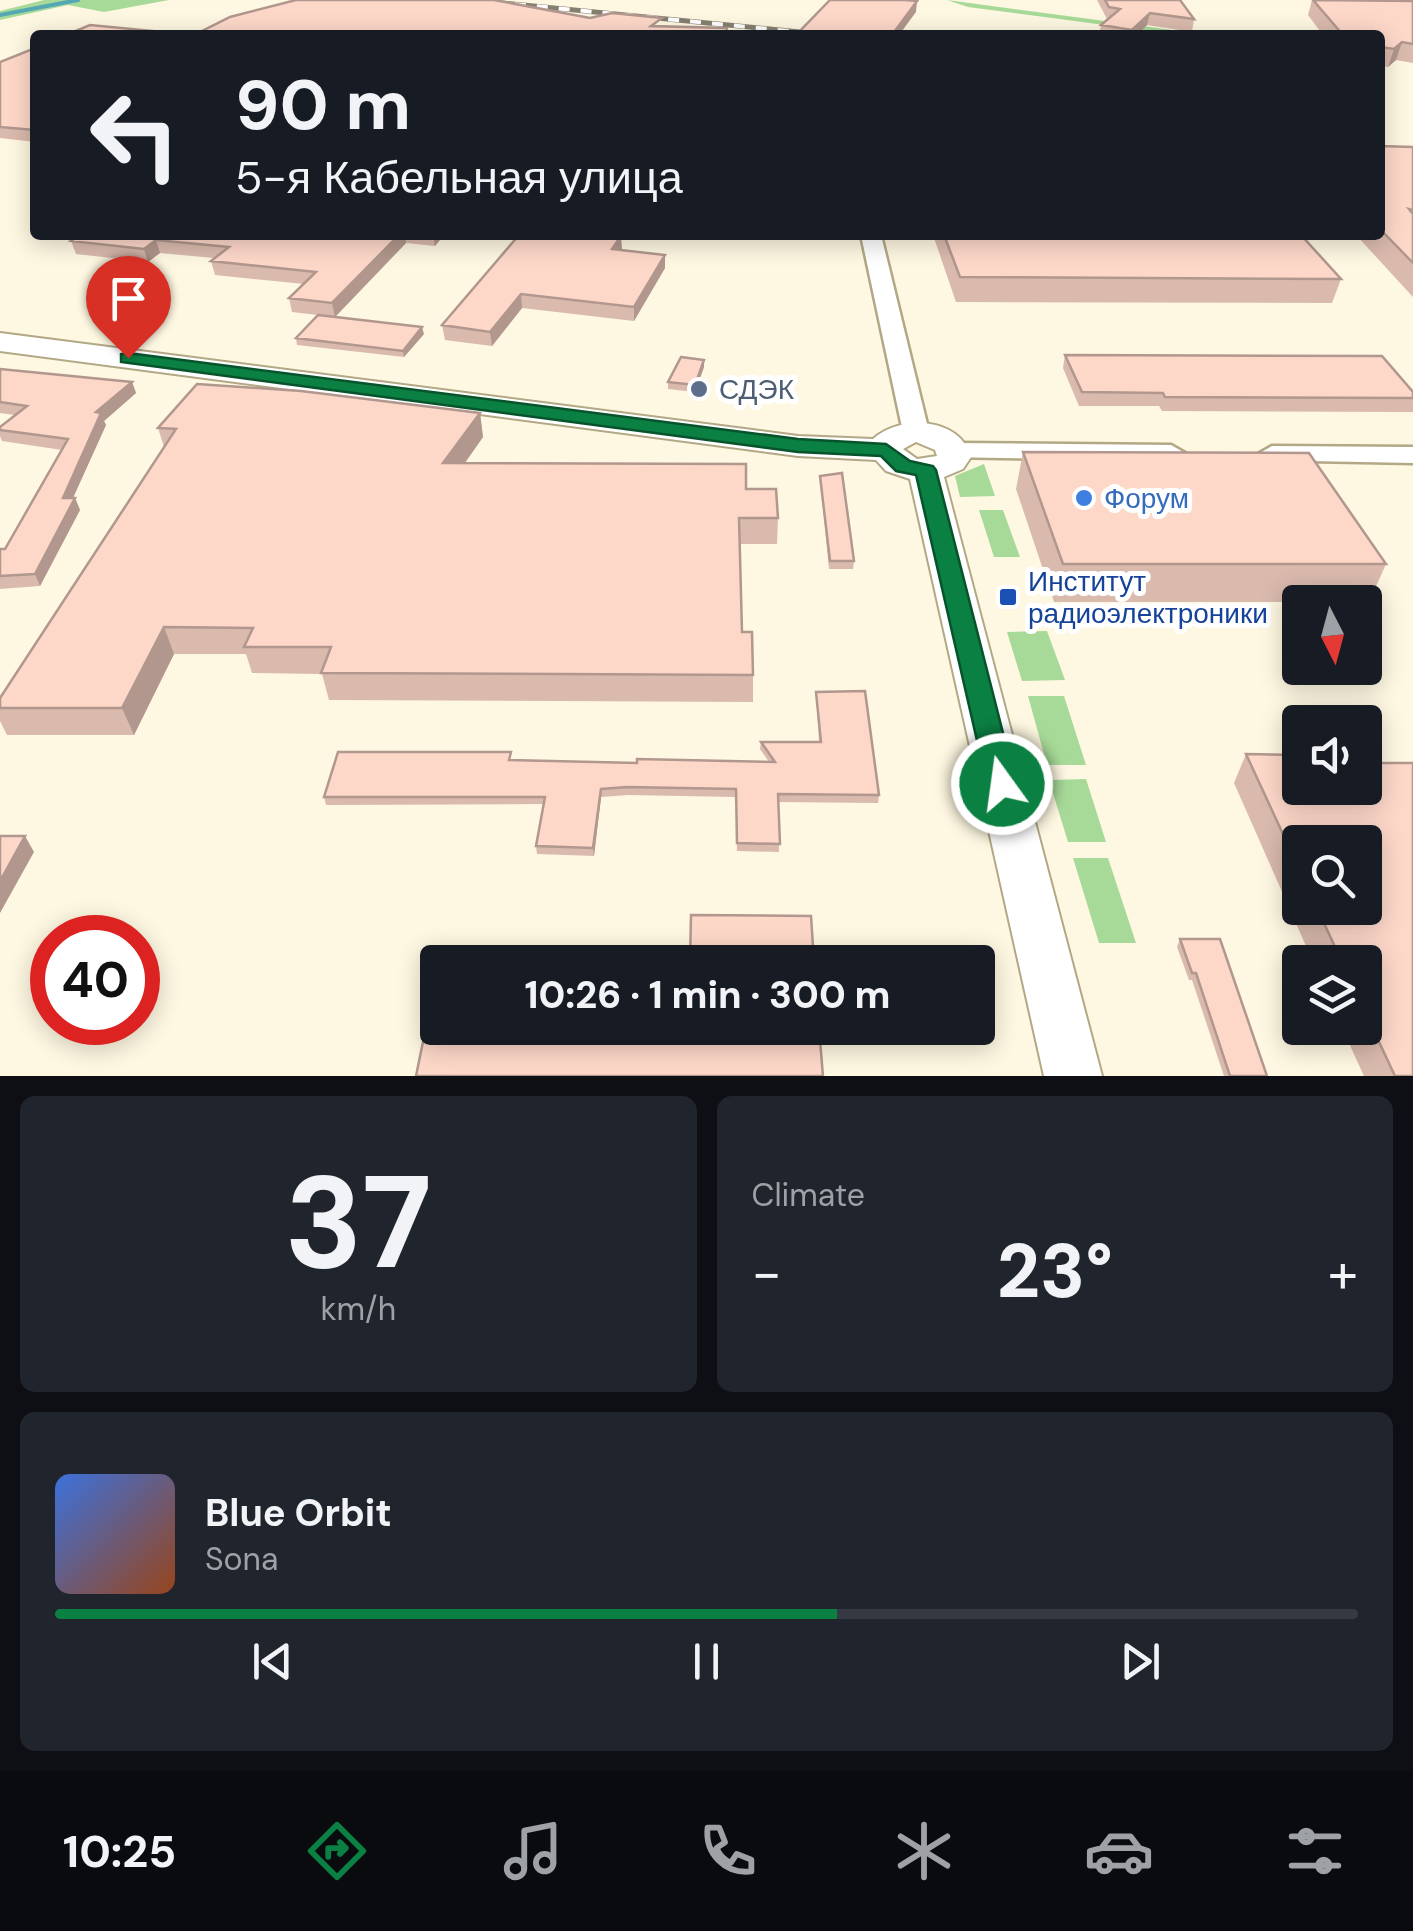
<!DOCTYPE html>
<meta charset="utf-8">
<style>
:root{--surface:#171b24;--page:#20242c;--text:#f1f3f6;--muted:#9ea1a6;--line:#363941;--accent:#0b8043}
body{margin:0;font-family:"DM Sans",sans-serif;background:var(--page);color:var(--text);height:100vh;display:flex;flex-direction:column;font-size:38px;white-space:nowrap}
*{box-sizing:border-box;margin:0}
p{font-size:32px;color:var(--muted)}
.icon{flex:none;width:55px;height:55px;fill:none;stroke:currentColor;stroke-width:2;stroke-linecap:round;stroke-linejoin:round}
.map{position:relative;height:1076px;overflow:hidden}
.panel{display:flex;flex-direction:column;gap:20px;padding:20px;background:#0d0f14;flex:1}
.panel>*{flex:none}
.hud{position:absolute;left:30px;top:30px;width:1355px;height:210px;border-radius:10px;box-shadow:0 5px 25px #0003;background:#171b24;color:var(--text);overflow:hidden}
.needle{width:65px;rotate:174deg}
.tools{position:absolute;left:1282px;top:585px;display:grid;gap:20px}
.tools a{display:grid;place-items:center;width:100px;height:100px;border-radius:10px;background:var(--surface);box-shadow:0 5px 25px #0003;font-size:50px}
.speed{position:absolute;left:30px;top:915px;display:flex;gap:20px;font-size:50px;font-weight:700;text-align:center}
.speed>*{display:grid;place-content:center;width:130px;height:130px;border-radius:50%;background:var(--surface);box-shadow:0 5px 25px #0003;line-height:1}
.speed .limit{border:15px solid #d22;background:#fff;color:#111}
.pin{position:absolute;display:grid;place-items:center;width:85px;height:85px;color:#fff;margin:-102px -42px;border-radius:50% 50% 50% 0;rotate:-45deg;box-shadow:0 0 10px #0007}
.pin .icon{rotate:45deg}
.me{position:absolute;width:110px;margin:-55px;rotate:346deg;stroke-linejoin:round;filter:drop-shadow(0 0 8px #0008)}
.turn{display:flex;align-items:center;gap:35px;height:210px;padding:0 40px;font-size:45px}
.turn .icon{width:130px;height:130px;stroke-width:2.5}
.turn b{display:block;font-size:70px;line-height:85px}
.big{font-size:75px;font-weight:800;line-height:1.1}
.panel .card{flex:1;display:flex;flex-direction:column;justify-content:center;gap:15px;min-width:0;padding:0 35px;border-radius:15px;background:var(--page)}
.panel .dial{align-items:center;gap:0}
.dial b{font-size:130px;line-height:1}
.song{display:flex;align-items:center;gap:30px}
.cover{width:120px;height:120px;border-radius:15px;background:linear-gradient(135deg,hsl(220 70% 55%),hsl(20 70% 35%))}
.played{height:10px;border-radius:5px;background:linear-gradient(90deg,var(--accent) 60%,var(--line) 60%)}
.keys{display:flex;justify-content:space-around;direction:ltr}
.heat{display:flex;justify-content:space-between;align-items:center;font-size:55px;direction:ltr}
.panel .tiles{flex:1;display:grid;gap:20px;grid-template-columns:1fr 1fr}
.card:last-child{grid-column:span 2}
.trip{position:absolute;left:420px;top:945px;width:575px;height:100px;border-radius:10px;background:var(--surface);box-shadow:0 5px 25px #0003;font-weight:800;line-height:100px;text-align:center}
.tab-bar{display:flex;height:160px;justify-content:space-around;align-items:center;background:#090b0e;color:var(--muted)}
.tab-bar .icon{width:70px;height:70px}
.tab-bar .on{color:var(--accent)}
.tab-bar b{font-size:45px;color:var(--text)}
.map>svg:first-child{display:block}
.green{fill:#a7da98}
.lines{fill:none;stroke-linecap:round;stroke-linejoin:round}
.stream{stroke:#53a8b4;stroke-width:4}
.minor-casing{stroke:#b3a885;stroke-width:5}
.tertiary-casing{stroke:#b3a885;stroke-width:4}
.minor{fill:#fff;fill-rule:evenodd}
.tertiary{fill:#fff;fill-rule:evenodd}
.rail-casing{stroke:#857f6f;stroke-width:5}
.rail{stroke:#fff;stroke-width:4;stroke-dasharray:11;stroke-linecap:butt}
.wall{fill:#dabaad;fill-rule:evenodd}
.shaded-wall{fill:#b1978d}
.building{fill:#fdd8c9;stroke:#b1978d;stroke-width:2.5}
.route{fill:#0b8043;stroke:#07532c;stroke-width:2.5}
.service-dot{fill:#5c6f8a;stroke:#fff;stroke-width:4}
.shop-dot{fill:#3f7fe0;stroke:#fff;stroke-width:4}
.transit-dot{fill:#1a4fb4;stroke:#fff;stroke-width:4}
.labels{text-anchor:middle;stroke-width:10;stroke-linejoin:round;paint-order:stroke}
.service-label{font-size:28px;fill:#4e5e75;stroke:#fff;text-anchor:start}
.shop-label{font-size:28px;fill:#366cbe;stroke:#fff;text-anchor:start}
.transit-label{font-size:28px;fill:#164399;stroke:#fff;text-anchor:start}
</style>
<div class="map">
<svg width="1413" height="1076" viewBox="0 0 1413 1076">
<rect width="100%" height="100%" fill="#fef7e1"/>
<path class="green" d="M44 0H169L104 12 68 5 0 20V11Z
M947 0 1210 35H1181L968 7Z
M984 464 995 496 960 497 955 476Z
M979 510H1003L1020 557H994Z
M1047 631 1065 680 1022 681 1007 632Z
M1028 696H1064L1086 765H1047Z
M1086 779 1106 842H1068L1049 780Z
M1073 858H1108L1136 943H1099Z"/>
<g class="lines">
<path class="stream" d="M0 15 78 0"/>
<defs>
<path id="minor" d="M861 235H881L929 432 925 438H907L903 432Z
M954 443 1171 445 1185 453 1171 461 944 457 940 451Z
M1272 446 1413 447V463L1262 460 1258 454Z"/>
<path id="tertiary" d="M0 333 798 436 873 439C901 414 960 417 971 457L963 469 944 477 1102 1076H1044L910 479 886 471 876 460 798 456 0 351ZM916 442 935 450 937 456 917 459 903 449Z"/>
</defs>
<use href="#minor" class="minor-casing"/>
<use href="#tertiary" class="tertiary-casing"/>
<use href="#minor" class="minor"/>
<use href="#tertiary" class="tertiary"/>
<defs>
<path id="rail" d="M493 2 830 35"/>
</defs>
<use href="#rail" class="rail-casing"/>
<use href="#rail" class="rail"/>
</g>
<path class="wall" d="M1097 0H1180L1194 19 1192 32 1147 25 1137 35H1099L1101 25 1107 19Z
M1312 0 1413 1V63L1396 60 1388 67 1380 66V35H1323L1308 15Z
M35 48V142L0 138V62Z
M1380 146 1413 147V297L1356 235H1380Z
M80 235H444L435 246 406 243 335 317 292 312 289 298 304 284 215 275 211 261 214 258 160 253 148 262 76 254 71 241Z
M933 235H1301L1341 279 1332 303 956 302Z
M621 236V250L665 255V268L634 321 522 308 492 346 445 340 442 325Z
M424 334 404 357 297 345 296 338Z
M1065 355 1413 392V412L1162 411 1159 406H1079L1063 368Z
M704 367 695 392 668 389V382Z
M0 369 132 382 136 393 104 421 106 425 73 498H75L80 510 40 586 0 589V549H5L62 450 2 441 0 436V427L15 415 0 413Z
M480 413 483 437 465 463 746 489 778 518 777 544H739L742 632 753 675V702L329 700 322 674 252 673 246 654H174L134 735H7L0 721V698L164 447 158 428Z
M1023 452 1386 564 1369 602H1054L1016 489Z
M820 476 854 561 853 569H829Z
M816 692 879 795 878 803 778 802 779 852 737 851 736 797 628 795 601 797 594 856 537 854 536 846 543 804 326 805 324 797 512 760 637 763 769 762 760 749 761 742H819Z
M1246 754 1300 755V788H1365V763H1413V1076H1364L1342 1028H1365V962H1313L1234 783ZM1300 842H1365V908H1300Z
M1180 939 1267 1076H1224L1192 980H1189L1177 947Z"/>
<path class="shaded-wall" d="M917 1 916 12 899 35H892Z
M1150 13 1147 25 1137 35H1131L1132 30Z
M1402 42 1396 60 1388 67 1394 49Z
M399 235H405L406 243 335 317 332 303Z
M433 235H444L435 246Z
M621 236 622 249 613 263 612 249Z
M156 240 160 253 148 262 144 249Z
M665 255V268L634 321V307Z
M521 294 522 308 492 346 490 332Z
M422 327 424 334 404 357 403 351Z
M704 360V367L695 392V385Z
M132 382 136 393 104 421 106 425 67 511 63 498 96 412Z
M480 413 483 437 447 488 443 463Z
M75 498 80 510 40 586 35 574Z
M164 627 174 654 134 735 122 708Z
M601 789V797L594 856 593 848Z
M25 836 34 852 0 913V881Z"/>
<path class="building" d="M296 0H494L590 18 612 13 662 18 651 26 727 28 725 35H66L90 25 194 35 230 17Z
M830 0H905L917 1 892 35H796Z
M1105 0H1180L1194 19 1150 13 1132 30 1101 25 1120 9 1109 7Z
M1313 0 1413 1V44L1402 42 1394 49 1380 47V35H1343Z
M35 48V130L0 127V62Z
M1380 146 1413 147V210L1409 209 1413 214V263L1380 229Z
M80 235H399L332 303 289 298 316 272 211 261 229 247 156 240 144 249 71 241Z
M519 235 621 236 612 249 665 255 634 307 521 294 490 332 442 325Z
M944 235H1301L1341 279 960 277Z
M318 315 422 327 403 351 296 338Z
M1065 355 1382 356 1413 392V398L1165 397 1163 393 1082 392Z
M681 357 704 360 695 385 668 382Z
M0 369 132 382 96 412 101 413 63 498H75L35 574 0 576V549H5L68 439 0 430V427L27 406 0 402Z
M197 384 301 391 480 413 443 463 746 464V489H776L778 518H739L742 632H752L753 675 321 673 331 647H244L253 628 164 627 122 708H0V698L176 429 158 428Z
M1023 452 1309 453 1386 564H1063Z
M842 473 854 561H830L820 476Z
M865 691 879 795 778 794 780 844 737 843 736 789 627 787 601 789 593 848 536 846 545 797H324L338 752H511L509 760 637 763V759L775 762 761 742H821L816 692Z
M1246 754 1300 755V788H1365V763H1413V1076H1395L1365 1012V962H1342L1317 908H1365V842H1300V871Z
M0 836H25L0 881Z
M691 915 811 916 814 962H823H690Z
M1180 939H1220L1267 1076H1230L1196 973H1192Z
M440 954 544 955 543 962H439Z
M438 969V1028H819L823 1076H416Z"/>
<path class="route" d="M128 353 798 439 886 444 910 461 933 466 936 470 1016 784 1012 792 1002 795 991 792 987 784 916 475 896 471 881 456 798 452 121 362V354Z"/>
<circle class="service-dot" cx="699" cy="389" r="10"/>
<circle class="shop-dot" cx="1084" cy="498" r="10"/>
<rect class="transit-dot" x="998" y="587" width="20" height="20" rx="5"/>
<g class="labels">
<g class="service-label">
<text x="719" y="399">СДЭК</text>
</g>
<g class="shop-label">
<text x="1104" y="508">Форум</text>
</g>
<g class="transit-label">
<text x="1028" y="591">Институт<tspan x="1028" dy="32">радиоэлектроники</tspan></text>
</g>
</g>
</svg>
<div class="tools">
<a><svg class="needle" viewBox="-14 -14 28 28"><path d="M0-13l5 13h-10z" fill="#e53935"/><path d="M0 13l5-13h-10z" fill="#9ea1a6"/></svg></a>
<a><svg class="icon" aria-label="sound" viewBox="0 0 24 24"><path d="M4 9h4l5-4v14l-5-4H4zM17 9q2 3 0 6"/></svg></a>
<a><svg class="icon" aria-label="search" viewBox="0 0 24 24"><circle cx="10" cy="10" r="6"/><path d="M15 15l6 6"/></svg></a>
<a><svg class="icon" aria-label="layers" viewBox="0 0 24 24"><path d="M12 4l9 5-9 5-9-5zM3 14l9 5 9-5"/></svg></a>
</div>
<div class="speed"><div class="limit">40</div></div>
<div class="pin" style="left:128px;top:358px;background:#d93025"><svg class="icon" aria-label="arrive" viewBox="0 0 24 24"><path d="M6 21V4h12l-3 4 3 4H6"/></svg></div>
<svg class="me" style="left:1002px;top:784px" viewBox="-20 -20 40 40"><circle r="17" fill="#0b8043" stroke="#fff" stroke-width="3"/><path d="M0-11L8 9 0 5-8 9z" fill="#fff"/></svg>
<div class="trip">10:26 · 1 min · 300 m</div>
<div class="hud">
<div class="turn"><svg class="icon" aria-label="left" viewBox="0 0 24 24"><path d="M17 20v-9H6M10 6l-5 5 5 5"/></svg><div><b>90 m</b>5-я Кабельная улица</div></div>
</div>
</div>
<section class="panel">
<div class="tiles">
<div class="card dial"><b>37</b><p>km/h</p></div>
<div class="card"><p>Climate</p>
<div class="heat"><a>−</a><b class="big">23°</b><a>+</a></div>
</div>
<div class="card">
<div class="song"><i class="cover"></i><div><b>Blue Orbit</b><p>Sona</p></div></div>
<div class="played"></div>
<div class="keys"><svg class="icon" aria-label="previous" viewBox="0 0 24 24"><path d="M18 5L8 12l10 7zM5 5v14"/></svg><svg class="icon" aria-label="pause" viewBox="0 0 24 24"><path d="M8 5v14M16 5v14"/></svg><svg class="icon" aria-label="next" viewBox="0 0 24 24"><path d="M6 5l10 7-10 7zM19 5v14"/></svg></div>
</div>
</div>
</section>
<nav class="tab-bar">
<b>10:25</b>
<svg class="icon on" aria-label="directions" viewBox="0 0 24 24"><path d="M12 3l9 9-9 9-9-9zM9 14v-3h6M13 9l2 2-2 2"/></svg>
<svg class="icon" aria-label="music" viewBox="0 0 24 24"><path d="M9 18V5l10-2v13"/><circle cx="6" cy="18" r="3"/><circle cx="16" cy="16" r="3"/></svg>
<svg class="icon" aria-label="phone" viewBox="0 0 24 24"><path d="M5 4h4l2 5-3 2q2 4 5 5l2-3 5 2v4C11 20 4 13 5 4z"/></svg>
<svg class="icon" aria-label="climate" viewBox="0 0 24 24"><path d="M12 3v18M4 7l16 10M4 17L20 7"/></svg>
<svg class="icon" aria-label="car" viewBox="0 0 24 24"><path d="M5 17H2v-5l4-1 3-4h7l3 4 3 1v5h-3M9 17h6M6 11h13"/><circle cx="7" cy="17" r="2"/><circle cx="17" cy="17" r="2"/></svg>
<svg class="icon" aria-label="filters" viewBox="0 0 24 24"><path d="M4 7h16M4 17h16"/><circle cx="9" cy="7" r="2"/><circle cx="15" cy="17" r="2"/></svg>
</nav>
